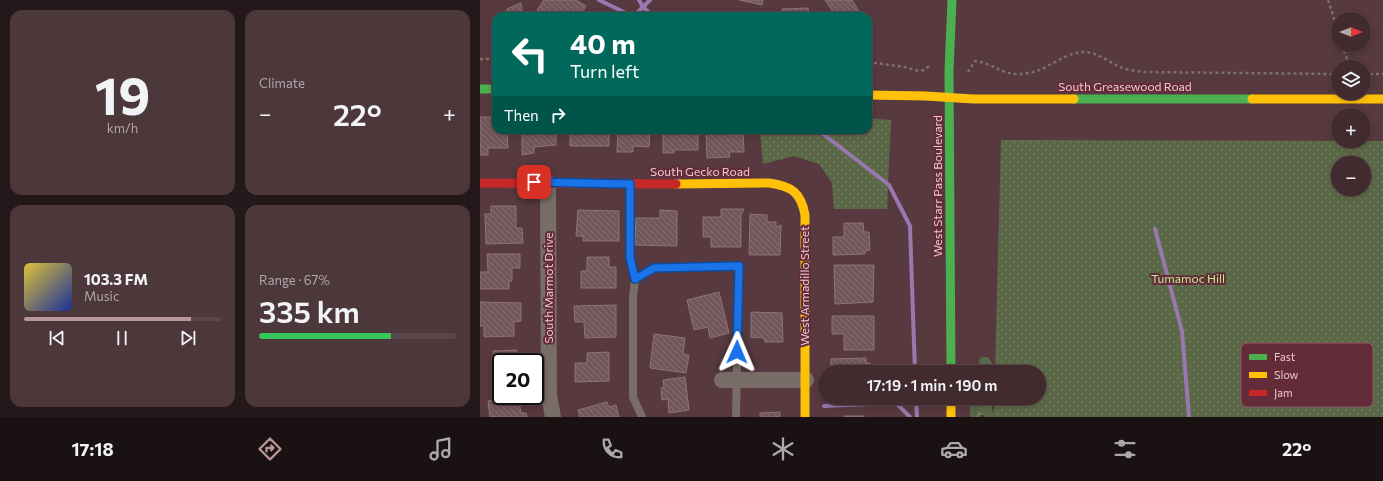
<!DOCTYPE html>
<meta charset="utf-8">
<style>
:root{--surface:#412b2f;--page:#4c373b;--text:#f1f3f6;--muted:#aea7aa;--line:#5a474b;--accent:#b8969b}
body{margin:0;font-family:Commissioner,sans-serif;background:var(--page);color:var(--text);height:100vh;display:flex;flex-direction:column;font-size:15px;white-space:nowrap}
*{box-sizing:border-box;margin:0}
p{font-size:13px;color:var(--muted)}
.icon{flex:none;width:22px;height:22px;fill:none;stroke:currentColor;stroke-width:2;stroke-linecap:round;stroke-linejoin:round}
.map{position:relative;flex:1;overflow:hidden}
.details{display:flex;flex-direction:column;gap:10px;padding:10px;background:#24181a;width:480px}
.details>*{flex:none}
.top-card{position:absolute;left:12px;top:12px;width:380px;height:122px;border-radius:12px;box-shadow:0 2px 6px #0003,0 0 0 1px var(--line);background:#00695c;color:#fff;overflow:hidden}
.needle{width:26px;rotate:90deg}
.tools{position:absolute;left:851px;top:12px;display:grid;gap:8px}
.tools a{display:grid;place-items:center;width:40px;height:40px;border-radius:50%;background:var(--surface);box-shadow:0 2px 6px #0003,0 0 0 1px var(--line);font-size:20px}
.speed{position:absolute;left:12px;top:353px;display:flex;gap:8px;font-size:20px;font-weight:700;text-align:center}
.speed>*{display:grid;place-content:center;width:52px;height:52px;border-radius:50%;background:var(--surface);box-shadow:0 2px 6px #0003,0 0 0 1px var(--line);line-height:1}
.speed .limit{border:2px solid #111;border-radius:6px;background:#fff;color:#111}
.pin{position:absolute;display:grid;place-items:center;width:34px;height:34px;color:#fff;margin:-17px;border-radius:8px;box-shadow:0 2px 6px #0006}
.me{position:absolute;width:44px;margin:-22px;rotate:1deg;stroke-linejoin:round;filter:drop-shadow(0 0 3px #0008)}
.turn{display:flex;align-items:center;gap:14px;height:84px;padding:0 12px;font-size:18px}
.turn .icon{width:52px;height:52px;stroke-width:2.5}
.turn b{display:block;font-size:28px;line-height:34px}
.then{display:flex;align-items:center;height:38px;padding:0 12px;background:#0003;gap:8px;font-size:15px}
.big{font-size:30px;font-weight:600;line-height:1.1}
.details .widget{flex:1;display:flex;flex-direction:column;justify-content:center;gap:6px;min-width:0;padding:0 14px;border-radius:12px;background:var(--page)}
.details .dial{align-items:center;gap:0}
.dial b{font-size:52px;line-height:1}
.song{display:flex;align-items:center;gap:12px}
.cover{width:48px;height:48px;border-radius:6px;background:linear-gradient(135deg,hsl(50 70% 55%),hsl(230 70% 35%))}
.played{height:4px;border-radius:2px;background:linear-gradient(90deg,var(--accent) 85%,var(--line) 85%)}
.keys{display:flex;justify-content:space-around;direction:ltr}
.heat{display:flex;justify-content:space-between;align-items:center;font-size:22px;direction:ltr}
.charge{height:6px;border-radius:3px;background:linear-gradient(90deg,#34c759 67%,var(--line) 0)}
.details .tiles{flex:1;display:grid;gap:10px;grid-template-columns:repeat(2,1fr)}
.trip{position:absolute;left:338px;top:365px;width:228px;height:40px;border-radius:20px;background:var(--surface);box-shadow:0 2px 6px #0003,0 0 0 1px var(--line);font-weight:600;line-height:40px;text-align:center}
.menu{display:flex;height:64px;justify-content:space-around;align-items:center;background:#1a1113;color:var(--muted)}
.menu .icon{width:28px;height:28px}
.menu .active{color:var(--accent)}
.menu b{font-size:18px;color:var(--text)}
main{display:flex;flex:1;min-height:0}
.map>svg:first-child{display:block}
.grass{fill:url(#grass-tufts)}
.forest{fill:url(#forest-firs)}
.park{fill:url(#park-dots);fill-rule:evenodd}
.lines{fill:none;stroke-linecap:round;stroke-linejoin:round}
.stream{stroke:#9878ae;stroke-width:4}
.building{fill:url(#building-back-hatch);stroke:#8e7378}
.path{stroke:#7c6f6c;stroke-width:2.5;stroke-dasharray:3 3;stroke-linecap:butt}
.lane{stroke:#786d67;stroke-width:8}
.street{stroke:#786d67;stroke-width:16}
.fast{stroke:#4caf50;stroke-width:9}
.slow{stroke:#ffc107;stroke-width:9}
.jam{stroke:#c62828;stroke-width:9}
.route-casing{stroke:#114b97;stroke-width:10}
.route{stroke:#1a73e8;stroke-width:7}
.labels{text-anchor:middle;stroke-width:4;stroke-linejoin:round;paint-order:stroke}
.street-label{font-size:12px;fill:#ecc8cd;stroke:#642c38}
.park-label{font-size:12px;fill:#c1eb93;stroke:#642c38}
.key{fill:#642c38;stroke:#8d5b65;stroke-width:1}
.key-label{font-size:11px;fill:#ecc8cd}
</style>
<main>
<section class="details">
<div class="tiles">
<div class="widget dial"><b>19</b><p>km/h</p></div>
<div class="widget"><p>Climate</p>
<div class="heat"><a>−</a><b class="big">22°</b><a>+</a></div>
</div>
<div class="widget">
<div class="song"><i class="cover"></i><div><b>103.3 FM</b><p>Music</p></div></div>
<div class="played"></div>
<div class="keys"><svg class="icon" aria-label="previous" viewBox="0 0 24 24"><path d="M18 5L8 12l10 7zM5 5v14"/></svg><svg class="icon" aria-label="pause" viewBox="0 0 24 24"><path d="M8 5v14M16 5v14"/></svg><svg class="icon" aria-label="next" viewBox="0 0 24 24"><path d="M6 5l10 7-10 7zM19 5v14"/></svg></div>
</div>
<div class="widget"><p>Range · 67%</p><b class="big">335 km</b><div class="charge"></div></div>
</div>
</section>
<div class="map">
<svg width="903" height="417" viewBox="0 0 903 417">
<defs>
<pattern id="grass-tufts" width="24" height="20" patternUnits="userSpaceOnUse"><rect width="24" height="20" fill="#5b6847"/><path d="M3 7l-1-3M5 7V3M7 7l1-3M15 17l-1-3M17 17v-4M19 17l1-3" fill="none" stroke="#737c60"/></pattern>
<pattern id="forest-firs" width="22" height="20" patternUnits="userSpaceOnUse"><rect width="22" height="20" fill="#5b6847"/><path d="M5 1l3.5 6h-7zM16 11l3.5 6h-7z" fill="#737c60"/></pattern>
<pattern id="park-dots" width="8" height="8" patternUnits="userSpaceOnUse"><rect width="8" height="8" fill="#5b6847"/><path d="M2 2h.1M6 6h.1" fill="none" stroke="#737c60" stroke-width="1.8" stroke-linecap="round"/></pattern>
<pattern id="building-back-hatch" width="6" height="6" patternUnits="userSpaceOnUse"><rect width="6" height="6" fill="#71565c"/><path d="M-1 5l2 2M0 0l6 6M5-1l2 2" fill="none" stroke="#856d72"/></pattern>
</defs>
<rect width="100%" height="100%" fill="#57393f"/>
<path class="grass" d="M490 398H496L494 417H490Z"/>
<path class="forest" d="M504 357H508C513 363 513 367 507 372H497L500 358Z
M496 398H526L514 401C511 406 511 408 514 413L533 417H505L504 415H500L499 417H494Z"/>
<path class="park" d="M388 118 411 120 407 209H354L352 183 339 164 314 156 283 164 280 130H388Z
M521 140 903 141V417H514V398H559V372H515ZM858 163H884V189H858Z"/>
<g class="lines">
<path class="stream" d="M119 0 152 16
M159 0 163 7 173 16
M154 16 170 0
M338 130 409 185 430 226 435 372
M675 229 702 331 709 417
M436 398 437 417
M344 406 416 403 430 417"/>
</g>
<path class="building" d="M64 0H96L106 6 100 16H67L57 10Z
M259 0H283L282 5Z
M345 0H372L382 16H356Z
M41 3 43 16H27V9Z
M328 8 329 16H302V9Z
M0 117H15L16 130H27L28 148H8V155H0Z
M42 130H76V145L54 147V153L42 155Z
M90 130H129V146H90Z
M138 130H170L169 147 153 146V152H137Z
M183 130H218V150H194V153H183Z
M226 130H263L264 152H249L250 157 227 158Z
M11 206H36V228H42L43 243 6 244 5 214H11Z
M241 209H264L261 215V247H231V237H223V217H241Z
M98 210 139 211V241H103V236H96Z
M180 210 197 211V246L155 245 156 218H180Z
M270 214 287 215V222H296V227L301 225 300 255H269Z
M364 223H383L384 232H389L390 250 385 251V254L353 255V237H364Z
M7 254H40V268H32V281H29V289H0V272H8Z
M107 257H129V267H136V288H101V271H107Z
M354 265H394L393 302 355 304Z
M239 292 249 333 230 338 228 327 214 330 207 300Z
M0 302 41 303V321L34 322V336L4 337V326H0Z
M136 305V337L105 338 104 322H95L94 306Z
M271 312 302 313 303 342H285L284 338 271 337Z
M352 316H394V350H364V334H352Z
M174 334 205 338 203 354 209 355 206 373 170 368Z
M37 350 38 359 40 358V362H21V387H15L13 351Z
M129 352V381L95 382V363H107V353Z
M386 358V363H390V372H351V359Z
M205 377 209 410 189 413 188 399 182 400 181 388 184 387 183 380Z
M38 396 41 413H46L47 417H10L8 401Z
M127 402 129 407 136 405 139 417H100L98 410Z
M300 412V417H280V413Z
M364 416H384V417H364Z"/>
<g class="lines">
<path class="path" d="M848 0 858 31
M862 45 870 67
M0 59H16
M388 64 396 63 424 67 439 71 444 70 448 67 452 68
M488 72 495 61C517 64 523 78 548 73 569 70 585 51 606 52 618 53 629 62 640 67 647 70 656 71 664 72L858 74
M884 74H903"/>
<path class="lane" d="M150 184V258L155 279
M162 417 153 397V297L155 279 174 268 259 266 256 417"/>
<path class="street" d="M68 183 69 395 73 417
M242 380H326"/>
<path class="fast" d="M0 89H16
M594 99H772
M471 372 469 71 472 0"/>
<path class="slow" d="M388 95 446 96 493 99H594
M772 99H903
M196 184 289 183C311 186 321 192 325 215V417
M471 398V417"/>
<path class="jam" d="M0 183 196 184"/>
</g>
<g class="lines">
<defs>
<path id="route" d="M54 182 150 184V258L155 279 174 268 259 266 257 352"/>
</defs>
<use href="#route" class="route-casing"/>
<use href="#route" class="route"/>
</g>
<g class="labels">
<g class="street-label">
<text x="645" y="91">South Greasewood Road</text>
<text x="220" y="176">South Gecko Road</text>
<text transform="translate(458 186) rotate(-90)" y="4">West Starr Pass Boulevard</text>
<text transform="translate(325 286) rotate(-90)" y="4">West Armadillo Street</text>
<text transform="translate(69 288) rotate(-90)" y="4">South Marmot Drive</text>
</g>
<g class="park-label">
<text x="708" y="283">Tumamoc Hill</text>
</g>
</g>
<rect x="761" y="343" width="132" height="64" rx="6" class="key"/>
<rect x="769" y="354" width="18" height="6" fill="#4caf50"/>
<rect x="769" y="372" width="18" height="6" fill="#ffc107"/>
<rect x="769" y="390" width="18" height="6" fill="#c62828"/>
<g class="key-label">
<text x="794" y="361">Fast</text>
<text x="794" y="379">Slow</text>
<text x="794" y="397">Jam</text>
</g>
</svg>
<div class="tools">
<a><svg class="needle" viewBox="-14 -14 28 28"><path d="M0-13l5 13h-10z" fill="#e53935"/><path d="M0 13l5-13h-10z" fill="#aea7aa"/></svg></a>
<a><svg class="icon" aria-label="layers" viewBox="0 0 24 24"><path d="M12 4l9 5-9 5-9-5zM3 14l9 5 9-5"/></svg></a>
<a>+</a>
<a>−</a>
</div>
<div class="speed"><div class="limit">20</div></div>
<div class="pin" style="left:54px;top:182px;background:#d93025"><svg class="icon" aria-label="arrive" viewBox="0 0 24 24"><path d="M6 21V4h12l-3 4 3 4H6"/></svg></div>
<svg class="me" style="left:257px;top:352px" viewBox="-20 -20 40 40"><path d="M0-17L14 15 0 8-14 15z" fill="#1a73e8" stroke="#fff" stroke-width="4"/></svg>
<div class="trip">17:19 · 1 min · 190 m</div>
<div class="top-card">
<div class="turn"><svg class="icon" aria-label="left" viewBox="0 0 24 24"><path d="M17 20v-9H6M10 6l-5 5 5 5"/></svg><div><b>40 m</b>Turn left</div></div>
<div class="then">Then<svg class="icon" aria-label="right" viewBox="0 0 24 24"><path d="M7 20v-9h11M14 6l5 5-5 5"/></svg></div>
</div>
</div>
</main>
<nav class="menu">
<b>17:18</b>
<svg class="icon active" aria-label="directions" viewBox="0 0 24 24"><path d="M12 3l9 9-9 9-9-9zM9 14v-3h6M13 9l2 2-2 2"/></svg>
<svg class="icon" aria-label="music" viewBox="0 0 24 24"><path d="M9 18V5l10-2v13"/><circle cx="6" cy="18" r="3"/><circle cx="16" cy="16" r="3"/></svg>
<svg class="icon" aria-label="phone" viewBox="0 0 24 24"><path d="M5 4h4l2 5-3 2q2 4 5 5l2-3 5 2v4C11 20 4 13 5 4z"/></svg>
<svg class="icon" aria-label="climate" viewBox="0 0 24 24"><path d="M12 3v18M4 7l16 10M4 17L20 7"/></svg>
<svg class="icon" aria-label="car" viewBox="0 0 24 24"><path d="M5 17H2v-5l4-1 3-4h7l3 4 3 1v5h-3M9 17h6M6 11h13"/><circle cx="7" cy="17" r="2"/><circle cx="17" cy="17" r="2"/></svg>
<svg class="icon" aria-label="filters" viewBox="0 0 24 24"><path d="M4 7h16M4 17h16"/><circle cx="9" cy="7" r="2"/><circle cx="15" cy="17" r="2"/></svg>
<b>22°</b>
</nav>
